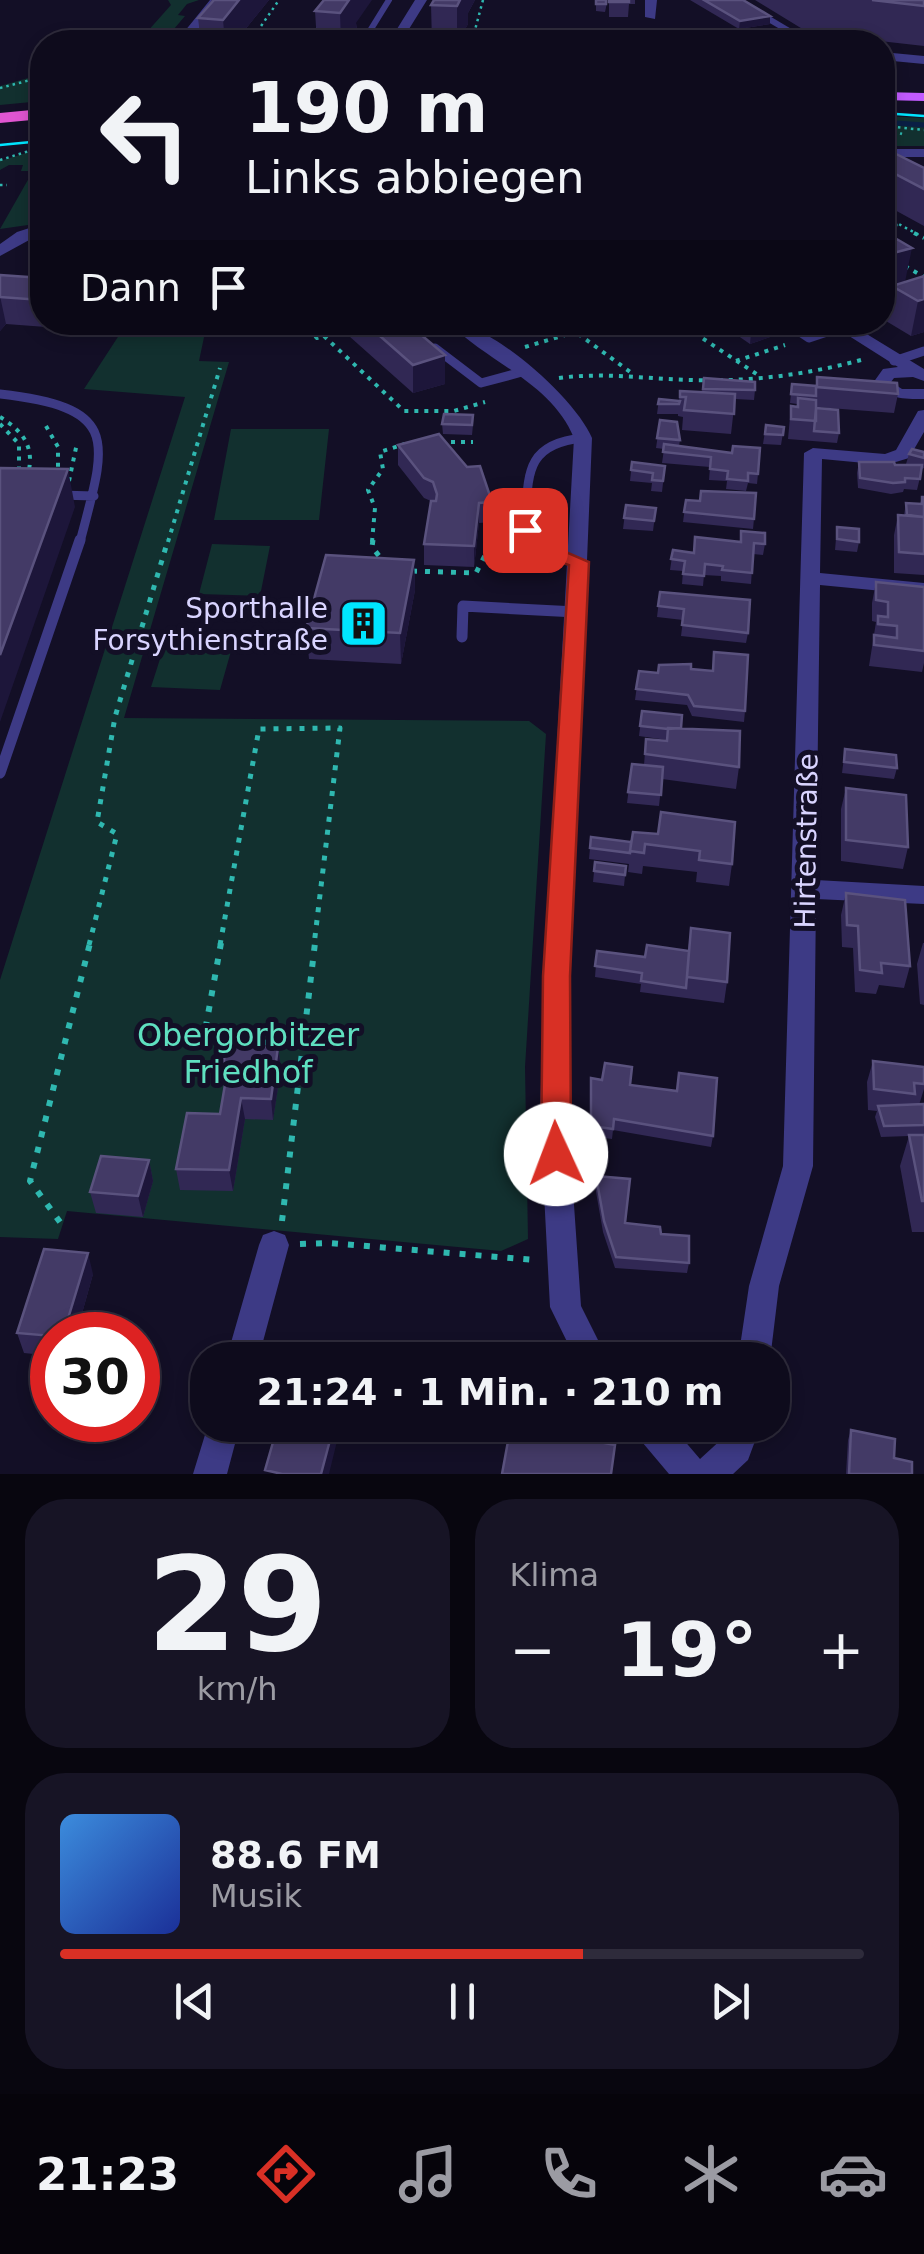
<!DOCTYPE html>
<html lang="de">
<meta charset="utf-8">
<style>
:root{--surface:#0e0b1c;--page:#171425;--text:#f1f3f6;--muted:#9b9ba3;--line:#2e2b3b;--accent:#d93025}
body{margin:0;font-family:"DejaVu Sans",sans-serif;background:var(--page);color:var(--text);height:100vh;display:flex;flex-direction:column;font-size:38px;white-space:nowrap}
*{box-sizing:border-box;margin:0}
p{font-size:32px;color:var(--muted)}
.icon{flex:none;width:55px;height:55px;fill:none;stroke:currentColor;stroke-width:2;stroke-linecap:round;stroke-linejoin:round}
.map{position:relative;height:1474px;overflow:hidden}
.details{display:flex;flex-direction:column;gap:25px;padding:25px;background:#08060f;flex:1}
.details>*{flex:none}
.banner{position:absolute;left:30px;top:30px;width:865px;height:305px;border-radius:40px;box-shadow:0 5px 15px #0003,0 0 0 2px var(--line);background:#0e0b1c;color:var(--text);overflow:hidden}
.speed{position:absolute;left:30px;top:1312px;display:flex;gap:20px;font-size:50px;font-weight:700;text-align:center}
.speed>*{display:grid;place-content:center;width:130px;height:130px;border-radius:50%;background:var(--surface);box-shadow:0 5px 15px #0003,0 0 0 2px var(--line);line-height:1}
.speed .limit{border:15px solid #d22;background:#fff;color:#111}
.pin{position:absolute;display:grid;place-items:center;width:85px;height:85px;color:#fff;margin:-42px;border-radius:20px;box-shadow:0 5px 15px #0006}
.me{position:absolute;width:110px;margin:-55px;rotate:358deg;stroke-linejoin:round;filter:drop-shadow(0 0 8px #0008)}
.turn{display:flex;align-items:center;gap:35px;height:210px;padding:0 50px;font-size:45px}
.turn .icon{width:130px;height:130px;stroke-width:2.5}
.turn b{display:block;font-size:70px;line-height:85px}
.then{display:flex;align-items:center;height:95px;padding:0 50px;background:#0003;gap:20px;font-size:38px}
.big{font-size:75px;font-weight:700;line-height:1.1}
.details .widget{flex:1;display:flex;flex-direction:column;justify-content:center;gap:15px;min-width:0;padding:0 35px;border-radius:40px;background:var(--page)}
.details .dial{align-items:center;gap:0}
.dial b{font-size:130px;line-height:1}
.song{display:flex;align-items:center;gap:30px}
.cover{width:120px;height:120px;border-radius:15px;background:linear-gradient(135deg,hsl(210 70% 55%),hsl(230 70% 35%))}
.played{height:10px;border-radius:5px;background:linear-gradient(90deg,var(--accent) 65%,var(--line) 65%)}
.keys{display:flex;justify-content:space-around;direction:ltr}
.heat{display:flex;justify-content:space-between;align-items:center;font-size:55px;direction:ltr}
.details .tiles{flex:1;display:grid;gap:25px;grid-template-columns:1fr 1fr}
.widget:last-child{grid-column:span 2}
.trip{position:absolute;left:190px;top:1342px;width:600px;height:100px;border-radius:40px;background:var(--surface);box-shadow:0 5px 15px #0003,0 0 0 2px var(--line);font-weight:700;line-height:100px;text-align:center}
.menu{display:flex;height:160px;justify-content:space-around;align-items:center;background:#06040b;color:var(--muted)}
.menu .icon{width:70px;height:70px}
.menu .on{color:var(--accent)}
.menu b{font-size:45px;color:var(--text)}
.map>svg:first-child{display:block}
.green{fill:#12302f}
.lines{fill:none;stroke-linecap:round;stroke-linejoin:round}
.stream{stroke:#0a1f44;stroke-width:5}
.path-far3{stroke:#2fb8b0;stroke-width:2.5;stroke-dasharray:2.5 4;stroke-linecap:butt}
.path-far2{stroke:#2fb8b0;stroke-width:4;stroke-dasharray:4 6;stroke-linecap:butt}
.path-far1{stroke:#2fb8b0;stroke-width:5;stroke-dasharray:5 8;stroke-linecap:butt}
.path{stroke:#2fb8b0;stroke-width:6;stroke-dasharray:6 10;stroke-linecap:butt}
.service-far2{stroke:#3d3a85;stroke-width:6}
.service-far1{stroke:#3d3a85;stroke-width:9}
.service{stroke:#3d3a85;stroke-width:11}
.minor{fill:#3d3a85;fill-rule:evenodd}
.primary{fill:#c25bff;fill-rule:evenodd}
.trunk{fill:#e055d1;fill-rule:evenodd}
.tram{stroke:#00e5ff;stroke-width:2.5}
.wall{fill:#312854}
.shaded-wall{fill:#1d163a}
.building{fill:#433a66;stroke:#5a527e;stroke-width:2.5}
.route{fill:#d93025;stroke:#8d1f18;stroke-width:2.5}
.labels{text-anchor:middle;stroke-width:10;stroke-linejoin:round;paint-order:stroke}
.poi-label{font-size:28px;fill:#d9d4ff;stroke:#130f26;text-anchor:end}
.street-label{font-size:28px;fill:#d9d4ff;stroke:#130f26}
.near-park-label{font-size:32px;fill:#5fe0c0;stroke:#130f26}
</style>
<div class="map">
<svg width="924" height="1474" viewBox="0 0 924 1474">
<rect width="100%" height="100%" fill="#130f26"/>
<path class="green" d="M168 0H199L187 4 178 15 185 16 163 42H138L171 5Z
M42 74V101L0 105V86Z
M883 116 924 118V146H883L892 143 889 137H883Z
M42 148V223L0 229 33 171H21L23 165H9L0 170V161Z
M127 323H207L199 361 229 362 124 718 529 721 546 734 525 1067 528 1239 501 1251 67 1211 58 1239 0 1237V980L185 397 84 389Z
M231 429H329L319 520H214Z
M212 544 270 546 260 596 199 594Z
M168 634 235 637 220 690 151 687Z"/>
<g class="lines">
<path class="stream" d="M882 122 924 125
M34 159 42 161"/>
<path class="path-far3" d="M483 0 475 30 523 39
M729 37 768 40
M250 42 279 0
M314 42 318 26
M470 42 475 30
M833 42 836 36
M0 88 42 77
M882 126 902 134
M885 126 924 130
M0 160 42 147
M0 185H7
M882 215 919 235
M882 225H899"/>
<path class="path-far2" d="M914 233 924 238
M905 266 924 277
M301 322 317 338 350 329
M562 322 633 374
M678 322 761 377
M324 336 404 411H454L485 402
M525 347 575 332
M736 361 785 345
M559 378C604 372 647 379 691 380 749 382 805 375 861 360
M0 417C23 431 35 447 28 474
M0 424 19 444V473
M46 426 58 447V473
M441 442H473
M69 481 77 443
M492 502 495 520 492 542
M488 503 512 500
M168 542 220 368
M372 542 375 508 368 490 383 469 380 452 405 444"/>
<path class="path-far1" d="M373 540 372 547 383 561
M412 571 476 573 493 540
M89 945 117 834 97 822 115 717 168 540
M220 945 259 729 340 728 314 945"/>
<path class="path" d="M221 943 203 1042 301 1043
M282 1221 315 943
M60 1222 30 1181 90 943
M300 1244 330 1243 534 1260"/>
<path class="service-far2" d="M737 0 789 31 797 42
M363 42 389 0"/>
<path class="service-far1" d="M785 322 809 338 842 327
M435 348 481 383 522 372
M894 361 924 351
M0 394C121 408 107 439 80 542
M59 495 94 496
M534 542 525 530C529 479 521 444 583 438"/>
<path class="service" d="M532 540 538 548 579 562
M462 637 463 606 576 612
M0 773 80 540"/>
<path class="minor" d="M210 0H222L188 42H176Z
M415 0H427L409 29V42H397V29Z
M645 0H657L655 19 645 17Z
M603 31 714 38 720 42 603 38 532 42 560 34Z
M882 52 924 56V64L882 60Z
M882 149H924V157H882Z
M42 224V233L0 256V244L17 232Z
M448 322C490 322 576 399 592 438L570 977 568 1118 581 1306 608 1360H576L550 1307 540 1118 544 977 574 438C551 382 488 363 448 322Z
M827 322H847L924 369V381L913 377 894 378 891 382 902 389H924V399C902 399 889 399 873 383L883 369 898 367Z
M924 410V432L909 458 886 465 822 459 820 573 924 583V595L820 585 816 880 924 886V904L816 899 813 1166 779 1286 770 1360H738L749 1286 783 1166 804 453 813 448 885 454 896 450 918 411Z
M274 1231 285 1235 289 1245 258 1360H226L259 1245 263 1235Z
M208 1425H240L227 1474H193Z
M633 1425H671L700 1459 724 1437 729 1425H761L748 1460 733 1474H669L637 1436Z"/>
<path class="primary" d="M882 92 924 93V101L882 100Z"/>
<path class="trunk" d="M42 109V119L0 123V113Z"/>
<path class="tram" d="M882 113 924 116
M0 145 42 141"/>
</g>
<path class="wall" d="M212 0H269L244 31 245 37 240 42H201L198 18Z
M324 0 356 23 357 30 349 42H317L315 11Z
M475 0 468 13V24L458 42H432L431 5Z
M596 0 607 3 605 12 596 11Z
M609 0H635V4H629L628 17H609Z
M690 0H743L770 24 739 29Z
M755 0H924V46L809 33Z
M882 147 924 168V226L882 203Z
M882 236 905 282 924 276V332L911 336 886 321 892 286 882 289Z
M0 275 42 278V322H50L46 327 6 324 0 331Z
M348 322H406L445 355V384L413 393 349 336Z
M507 322H551V326L522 335Z
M718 322H778L776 335 750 344Z
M817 377 898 394 894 413 816 407 839 433 837 443 788 439 791 406 796 407 797 404 790 403 792 384 816 387Z
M704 378 755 390 754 400 735 399 731 434 682 430 683 417 678 416V414H657L659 399 679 401 680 391 702 392Z
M660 420 680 440 679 446 758 474 757 484 748 483 746 491 726 489 727 481 709 480 710 467 662 463 664 449 656 448Z
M442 424 473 425 472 435 443 434Z
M766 425 784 427 781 445 763 444Z
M398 445 492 502V522L479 523 474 567 424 565V544L431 501 424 498 398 465Z
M924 452V468L922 469 917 490 904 489 903 492 891 494 858 488 857 473 859 462 910 465 906 464 909 454Z
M632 462 665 466 662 492 651 491 652 483 630 481Z
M922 497H924V575L894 573V535L898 515H904L906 503 920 504Z
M686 500 754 519 753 529 683 522Z
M626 505 656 508 653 531 623 529Z
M837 527 859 542 857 552 835 550Z
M741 531 765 544 763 555 753 554 751 584 721 581V576L704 575 703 586 682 584 683 571 670 570 673 550 694 553 740 542Z
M414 560 415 590 401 664 309 659 306 628Z
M876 582 924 587V663L922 672 869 666 876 622 872 621V603Z
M660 592 748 633 746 643 681 636 683 620 657 617Z
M691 669 745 711 744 722 692 716 687 705 635 700 639 671 658 673Z
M642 711 681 728 739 767 736 789 662 779 659 806 627 803 632 764 644 765 646 739 667 741V740L639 736Z
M845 749 897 768 894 779 842 773Z
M846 788 908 847 903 869 841 861V809Z
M658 834 732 864 729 886 696 882 697 872 643 866 642 874 628 872 629 864 589 859 591 837 631 842Z
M595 862 626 866 624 886 593 882Z
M846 893 910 966 904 988 879 985 876 994 855 992 853 948 842 947 841 915Z
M691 928 727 982 724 1003 640 992 641 984 595 977 597 951 645 957 688 950Z
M923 943H924V1005L920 1004 917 964Z
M278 1047 281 1068 273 1120 245 1119 233 1191 180 1190 176 1169 220 1114 225 1083 223 1067 232 1053Z
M873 1061 924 1067V1089L919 1105 924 1104V1232H912L900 1166 909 1136 881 1137 875 1117 877 1111 868 1110 867 1082Z
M591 1078 630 1085 713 1136 711 1147 613 1130 612 1139 590 1136Z
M149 1160 153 1181 143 1217 96 1213 90 1192Z
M596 1176 625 1223 689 1263 687 1273 615 1268 603 1232 595 1186Z
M93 1274 76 1335H52V1356L24 1353 17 1333Z
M851 1430 894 1458 912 1474H846L848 1440Z"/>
<path class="shaded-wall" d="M236 0H269L244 31 245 37 240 42H225L223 20Z
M349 0H372L356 23 357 30 349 42H341L340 13Z
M460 0H475L468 13V24L458 42H457V6Z
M770 16V24L739 29 740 21Z
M912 248 905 282 882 289V256Z
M0 296 6 324 0 331Z
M924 299V332L911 336 918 301Z
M522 322H551V326L522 335Z
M752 322H778L776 335 750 344Z
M445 355V384L413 393V365Z
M68 469 75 507 0 722V655Z
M479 503V523L474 567V546Z
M414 560 415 590 401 664 400 633Z
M278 1047 281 1068 273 1120 271 1099Z
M241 1098 245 1119 233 1191 229 1170Z
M149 1160 153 1181 143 1217 138 1196Z
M88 1253 93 1274 76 1335H63Z
M334 1425H339V1433L329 1474H321Z"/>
<path class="building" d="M214 0H239L223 20 198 18Z
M324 0H349L340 13 315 11Z
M434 0H460L457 6 431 5Z
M596 0H606V4H596Z
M609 0H629V2H609Z
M704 0H743L770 16 740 21Z
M872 0H924V6Z
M882 147 924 168V189L882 167Z
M888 234 912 248 882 256V236Z
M0 275 42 278V298L41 300 0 297Z
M924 276V299L918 301 892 286Z
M364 322H406L445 355 413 365Z
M817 377 897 383 898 394 817 387Z
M704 378 755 382V390L703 389Z
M792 384 816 386V396L791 394Z
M680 391 735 394 734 414 684 410 686 397H680Z
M798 398 816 400V421L791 419V406L798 407Z
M659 399 680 401 679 404H658Z
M816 408 838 410 839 433 814 431Z
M444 414 473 415 472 425 442 424Z
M660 420 677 422 680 440 657 438Z
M766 425 784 427 783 435 765 434Z
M439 434 467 467 480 466 492 502 479 503 474 546 424 544 431 501H436L437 494 433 482 424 478 398 445Z
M664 444 732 453 733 446 760 448 758 474 748 473V481L727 479 728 471 710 469 711 457 663 452Z
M912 449 924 452V458L909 454Z
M632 462 665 466 663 481 652 480 653 473 631 470Z
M859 462H894L895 465H922L920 479 905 478V482L893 483 860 478Z
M0 468 68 469 0 655Z
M701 491 756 493 754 519 684 512 686 500 700 501Z
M922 497H924V517L907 515 906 503 922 504Z
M626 505 656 508 654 521 624 518Z
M898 515 924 517V554L899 552Z
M837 527 859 529V542L837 539Z
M741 531 765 533V544L754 543 752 573 722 570 723 566 705 564 704 576 683 574 685 561 671 559 673 550 694 553 695 537 741 542Z
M326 555 414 560 400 633 306 628Z
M876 582 924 587V651L874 645V635L897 638V626L878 624V616L888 617V602L876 600Z
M660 592 750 600 748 633 682 625 684 609 658 606Z
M714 652 748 655 745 711 694 706 688 695 636 689 639 671 658 673 659 665 691 664V669L713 671Z
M642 711 682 715 681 728 668 729 640 726Z
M668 728 740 731 739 767 645 754 646 739 667 741Z
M845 749 896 755 897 768 844 762Z
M632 764 663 767 661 795 628 792Z
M846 788 906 795 908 847 846 840Z
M661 812 735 822 732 864 699 860 700 851 645 844 644 853 630 851 633 832 658 834Z
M591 837 631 842 630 853 590 848Z
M595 862 626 866 625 875 594 871Z
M846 893 905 900 910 966 881 963 882 973 860 970 858 926 847 925Z
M691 928 730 933 727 982 687 977Z
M647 945 689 951 686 988 641 981 642 973 595 966 597 951 645 957Z
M233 1045 278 1047 271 1099 241 1098 229 1170 176 1169 187 1113 220 1114 228 1067H223L225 1053H232Z
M873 1061 924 1067V1084L914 1083 915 1094 874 1089Z
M605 1063 632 1067 630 1085 677 1091 679 1073 717 1078 713 1136 614 1119 613 1129 591 1126V1078L602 1080Z
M924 1104V1125L884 1126 878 1106Z
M909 1135H924V1201H922Z
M101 1156 149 1160 138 1196 90 1192Z
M596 1176 630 1179 625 1223 660 1227 661 1234 689 1236V1263L616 1257 604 1221Z
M44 1249 88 1253 63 1335H52V1336L17 1333Z
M278 1425H334L321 1474H282L265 1470Z
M511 1425 615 1445 611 1474H502Z
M851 1430 895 1439 894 1458 912 1462V1474H849Z"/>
<path class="route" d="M525 524 532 526 545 543 589 562 570 976 571 1154 566 1163 556 1166 546 1163 541 1154 543 976 569 565 531 552 515 530Z"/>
<defs>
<symbol id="building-square" viewBox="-11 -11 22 22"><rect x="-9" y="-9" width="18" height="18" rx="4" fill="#00e5ff" stroke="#130f26"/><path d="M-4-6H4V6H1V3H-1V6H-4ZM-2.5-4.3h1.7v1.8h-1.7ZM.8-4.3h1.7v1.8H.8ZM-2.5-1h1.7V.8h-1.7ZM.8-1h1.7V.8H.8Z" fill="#111"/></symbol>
</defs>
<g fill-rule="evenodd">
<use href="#building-square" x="336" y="596" width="55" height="55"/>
</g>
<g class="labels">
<g class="poi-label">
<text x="328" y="618">Sporthalle<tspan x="328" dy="32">Forsythienstraße</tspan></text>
</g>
<g class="street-label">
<text transform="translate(806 841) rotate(-89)" y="10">Hirtenstraße</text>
</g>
<g class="near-park-label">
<text x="248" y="1046">Obergorbitzer<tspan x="248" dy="37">Friedhof</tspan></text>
</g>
</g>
</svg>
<div class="speed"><div class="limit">30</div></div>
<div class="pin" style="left:525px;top:530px;background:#d93025"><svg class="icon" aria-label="arrive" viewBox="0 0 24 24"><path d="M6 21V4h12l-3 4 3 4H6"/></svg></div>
<svg class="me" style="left:556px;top:1154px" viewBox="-20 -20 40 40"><circle r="19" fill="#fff"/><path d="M0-13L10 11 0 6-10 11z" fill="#d93025"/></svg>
<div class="trip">21:24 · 1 Min. · 210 m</div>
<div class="banner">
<div class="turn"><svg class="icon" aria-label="left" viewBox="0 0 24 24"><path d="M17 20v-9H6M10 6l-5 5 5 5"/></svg><div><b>190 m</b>Links abbiegen</div></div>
<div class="then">Dann<svg class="icon" aria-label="arrive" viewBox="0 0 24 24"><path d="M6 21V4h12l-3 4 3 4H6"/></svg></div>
</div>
</div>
<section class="details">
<div class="tiles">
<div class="widget dial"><b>29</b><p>km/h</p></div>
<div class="widget"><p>Klima</p>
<div class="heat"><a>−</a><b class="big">19°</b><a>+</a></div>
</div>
<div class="widget">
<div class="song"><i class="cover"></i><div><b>88.6 FM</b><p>Musik</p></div></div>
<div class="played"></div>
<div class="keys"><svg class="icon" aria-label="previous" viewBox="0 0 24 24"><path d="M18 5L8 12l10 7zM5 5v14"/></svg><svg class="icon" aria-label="pause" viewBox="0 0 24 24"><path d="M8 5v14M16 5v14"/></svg><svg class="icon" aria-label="next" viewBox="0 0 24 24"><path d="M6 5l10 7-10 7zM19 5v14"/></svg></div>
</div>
</div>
</section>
<nav class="menu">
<b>21:23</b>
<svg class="icon on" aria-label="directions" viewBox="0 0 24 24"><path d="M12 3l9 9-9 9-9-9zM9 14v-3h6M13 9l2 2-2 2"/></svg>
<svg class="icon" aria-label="music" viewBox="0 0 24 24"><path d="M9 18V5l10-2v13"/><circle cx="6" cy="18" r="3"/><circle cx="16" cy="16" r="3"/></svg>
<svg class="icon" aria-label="phone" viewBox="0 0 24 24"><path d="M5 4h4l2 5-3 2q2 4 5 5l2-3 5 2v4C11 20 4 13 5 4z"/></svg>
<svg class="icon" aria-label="climate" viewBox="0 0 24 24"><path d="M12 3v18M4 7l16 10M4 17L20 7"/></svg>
<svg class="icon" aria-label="car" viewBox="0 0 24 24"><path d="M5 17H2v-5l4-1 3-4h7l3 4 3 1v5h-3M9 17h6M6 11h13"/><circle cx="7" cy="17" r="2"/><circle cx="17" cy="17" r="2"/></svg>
</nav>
